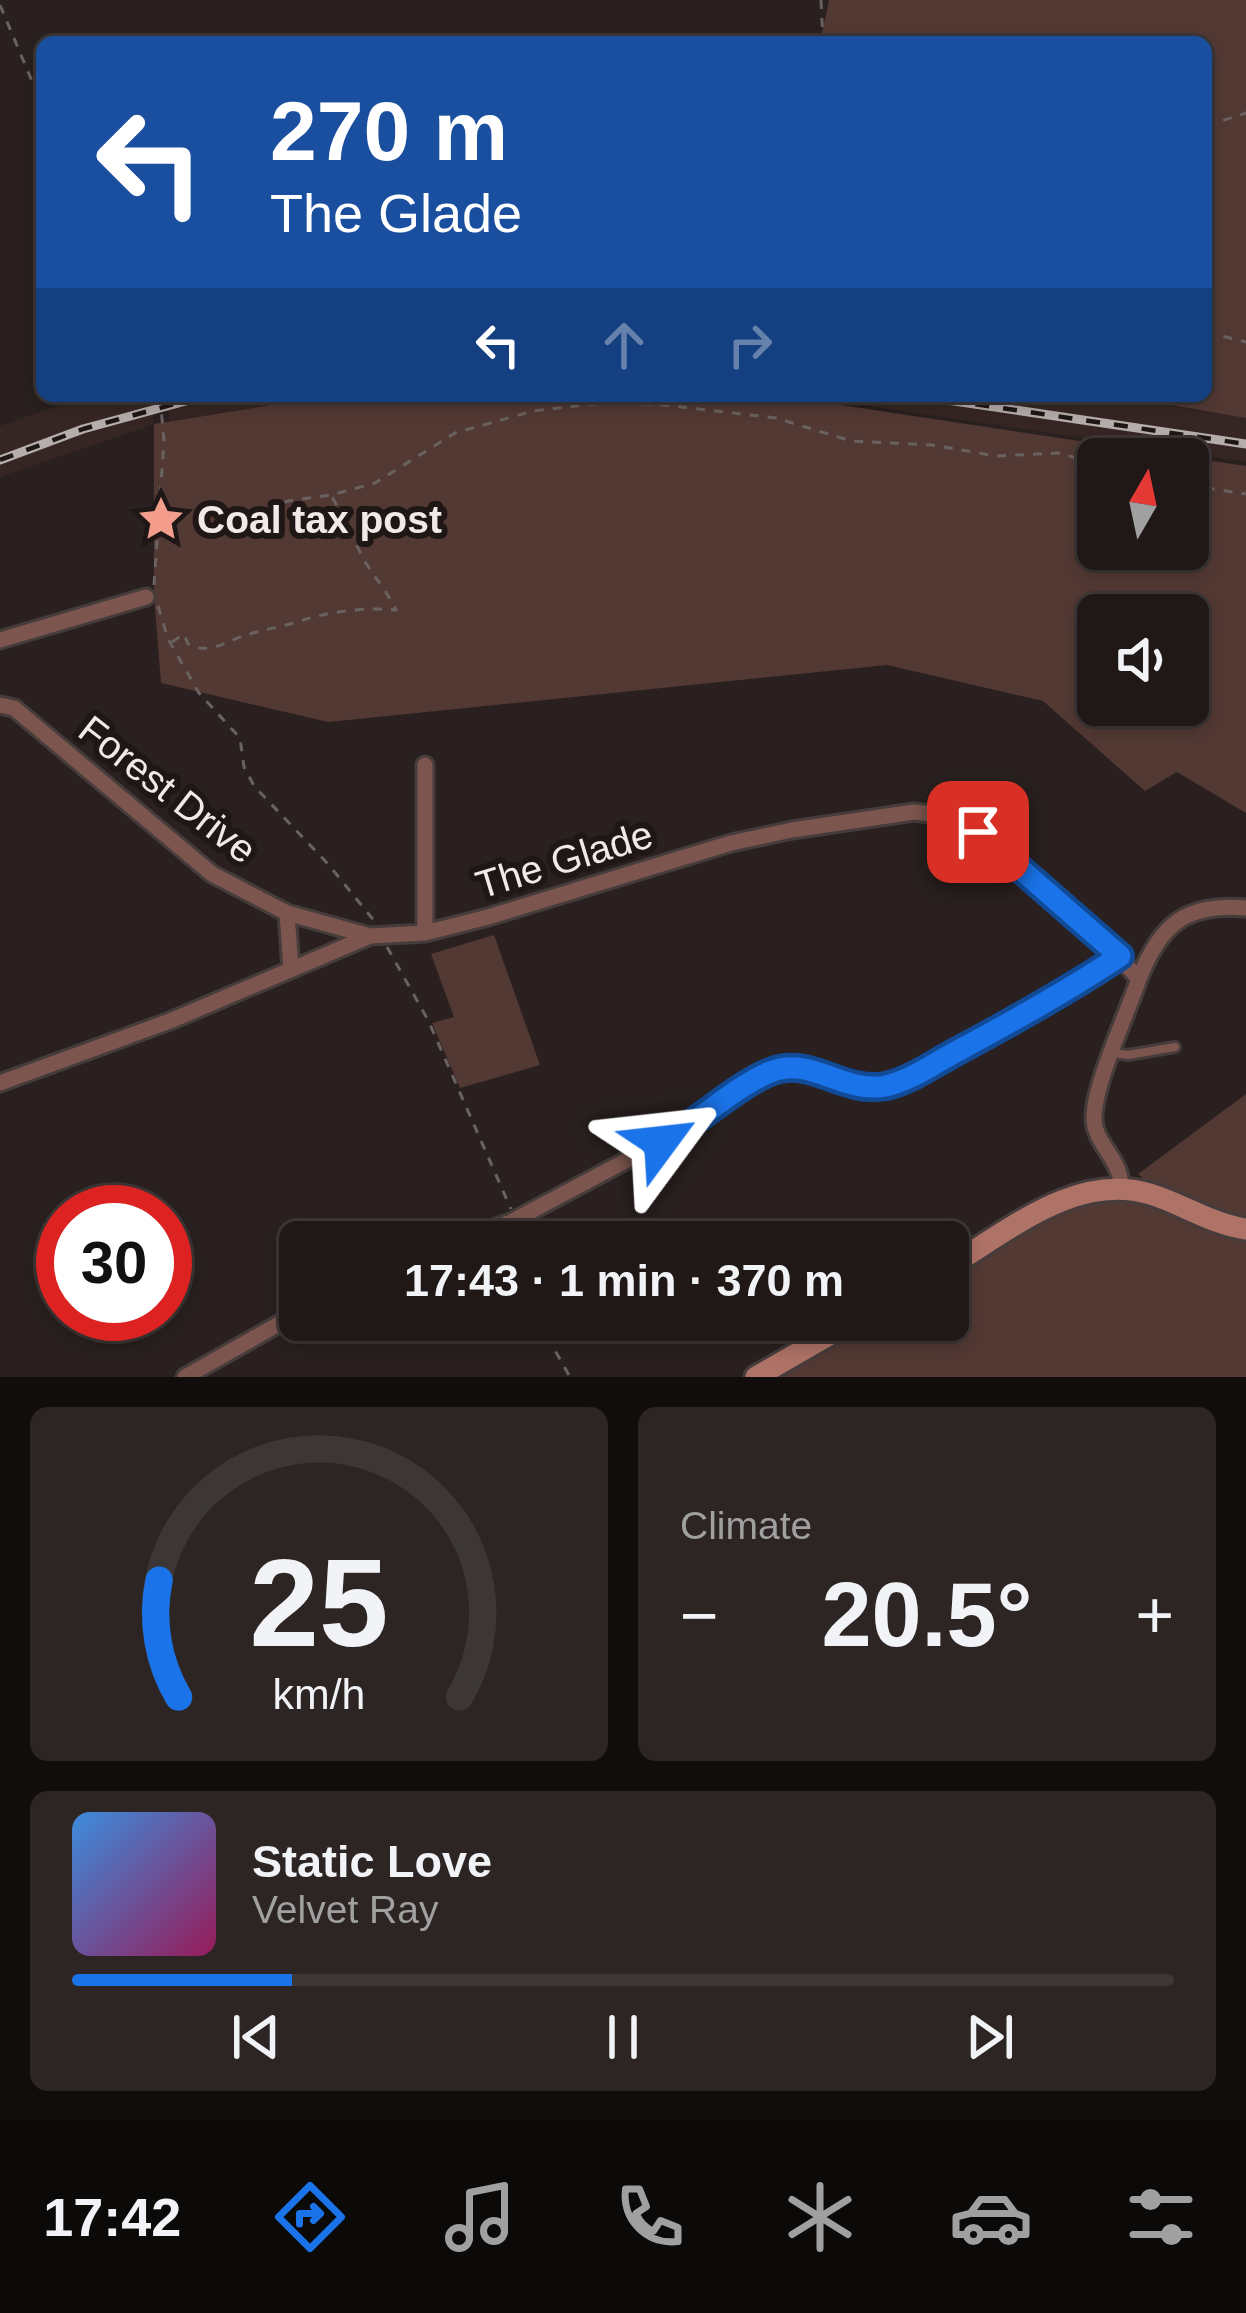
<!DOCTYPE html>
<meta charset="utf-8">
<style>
:root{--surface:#1f1817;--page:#2c2524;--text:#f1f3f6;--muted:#a1a0a1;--line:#3c3736;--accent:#1a73e8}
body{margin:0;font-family:Arial,sans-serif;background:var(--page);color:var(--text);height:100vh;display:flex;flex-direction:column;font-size:45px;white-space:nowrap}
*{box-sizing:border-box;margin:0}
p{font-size:39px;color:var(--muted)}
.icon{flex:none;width:66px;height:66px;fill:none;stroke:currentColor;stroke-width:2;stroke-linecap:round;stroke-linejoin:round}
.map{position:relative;height:1377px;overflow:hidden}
.side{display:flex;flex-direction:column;gap:30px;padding:30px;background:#110d0d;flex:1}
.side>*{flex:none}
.guide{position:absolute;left:36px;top:36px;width:1176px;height:366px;border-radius:18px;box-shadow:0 6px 18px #0003,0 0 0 3px var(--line);background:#1a4fa0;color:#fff;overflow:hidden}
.needle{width:78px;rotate:9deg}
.tools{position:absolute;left:1077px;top:438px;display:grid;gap:24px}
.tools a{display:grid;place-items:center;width:132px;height:132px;border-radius:18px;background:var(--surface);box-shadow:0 6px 18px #0003,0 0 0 3px var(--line);font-size:60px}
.speed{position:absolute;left:36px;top:1185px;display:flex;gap:24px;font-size:60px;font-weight:700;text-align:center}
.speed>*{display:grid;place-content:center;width:156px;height:156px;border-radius:50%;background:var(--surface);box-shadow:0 6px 18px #0003,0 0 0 3px var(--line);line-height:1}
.speed .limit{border:18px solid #d22;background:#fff;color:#111}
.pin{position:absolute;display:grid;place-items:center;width:102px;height:102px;color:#fff;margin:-51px;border-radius:24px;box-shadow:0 6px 18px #0006}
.me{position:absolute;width:132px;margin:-66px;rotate:60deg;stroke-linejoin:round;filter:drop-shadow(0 0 9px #0008)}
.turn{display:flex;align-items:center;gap:42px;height:252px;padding:0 36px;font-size:54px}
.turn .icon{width:156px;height:156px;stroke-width:2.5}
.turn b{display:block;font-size:84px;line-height:102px}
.lanes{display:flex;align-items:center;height:114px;padding:0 36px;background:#0003;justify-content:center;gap:60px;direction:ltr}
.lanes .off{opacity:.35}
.big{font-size:90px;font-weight:700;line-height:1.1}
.side .card{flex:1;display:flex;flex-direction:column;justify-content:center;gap:18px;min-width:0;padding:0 42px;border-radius:18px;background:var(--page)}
.side .dial{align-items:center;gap:0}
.dial svg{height:312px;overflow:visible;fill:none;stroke:var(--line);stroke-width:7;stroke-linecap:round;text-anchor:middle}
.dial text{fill:var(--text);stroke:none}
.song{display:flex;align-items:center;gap:36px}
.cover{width:144px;height:144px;border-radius:18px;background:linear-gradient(135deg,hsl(210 70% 55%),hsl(330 70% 35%))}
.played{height:12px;border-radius:6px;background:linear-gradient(90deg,var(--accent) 20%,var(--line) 20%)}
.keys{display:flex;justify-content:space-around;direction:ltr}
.heat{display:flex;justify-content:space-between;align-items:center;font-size:66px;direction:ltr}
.side .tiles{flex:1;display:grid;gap:30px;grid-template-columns:1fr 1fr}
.card:last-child{grid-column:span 2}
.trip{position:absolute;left:279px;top:1221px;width:690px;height:120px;border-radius:18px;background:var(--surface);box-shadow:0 6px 18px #0003,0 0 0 3px var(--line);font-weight:700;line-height:120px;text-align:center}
.dock{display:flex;height:192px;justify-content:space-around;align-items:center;background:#0c0a09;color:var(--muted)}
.dock .icon{width:84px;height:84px}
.dock .on{color:var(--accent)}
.dock b{font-size:54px;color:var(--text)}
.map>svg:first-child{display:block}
.built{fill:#362623}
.green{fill:#533934;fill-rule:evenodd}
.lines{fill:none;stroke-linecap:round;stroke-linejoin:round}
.lane-casing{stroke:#453c3b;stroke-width:14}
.street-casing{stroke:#453c3b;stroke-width:21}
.secondary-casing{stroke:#453c3b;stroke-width:27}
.path{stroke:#6a6261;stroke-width:3;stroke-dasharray:9 9;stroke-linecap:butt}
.lane{stroke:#7c564e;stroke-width:8}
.street{stroke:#7c564e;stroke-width:15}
.secondary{stroke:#af7266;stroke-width:21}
.rail-casing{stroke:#b6aead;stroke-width:9}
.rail{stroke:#1f1715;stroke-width:4.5;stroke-dasharray:14;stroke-linecap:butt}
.route-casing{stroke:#114b97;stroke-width:30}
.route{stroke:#1a73e8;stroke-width:21}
.labels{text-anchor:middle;stroke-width:12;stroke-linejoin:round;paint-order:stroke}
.poi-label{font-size:39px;font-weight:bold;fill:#f0e9e8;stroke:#1f1715;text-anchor:start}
.street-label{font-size:39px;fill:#f0e9e8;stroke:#1f1715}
</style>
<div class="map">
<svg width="1246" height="1377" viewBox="0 0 1246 1377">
<rect width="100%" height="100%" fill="#29201f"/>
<path class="built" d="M87 396H151L154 424 0 477V426Z
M167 396H326L169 421Z
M802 396H1112L1246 418V462Z"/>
<path class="green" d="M829 0H1246V418L1119 396H1206V42H820Z
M326 396H781L1246 466V813L1177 772 1145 791 1043 701 887 665 328 722 161 683 154 595V424ZM1188 459V549H1098V459ZM1098 615H1188V705H1098Z
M494 935 540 1065 460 1088 432 1023 454 1017 431 954Z
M1246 1094V1219L1153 1187 1138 1174Z
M1102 1197 1143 1201 1246 1234V1377H774L875 1320H948V1276L1073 1202Z"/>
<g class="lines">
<defs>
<path id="lane" d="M1113 1053 1128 1055 1175 1047"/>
<path id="street" d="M0 640 146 597
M0 705 14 708 212 874 287 913 370 936
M287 913 291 969
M425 933V765
M0 1083 170 1021 370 936 425 933 488 917 731 843 792 830 914 812 949 816 978 832 1099 935 1139 979C1160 925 1185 903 1246 908
M1120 1189C1125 1162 1094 1145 1094 1118 1094 1084 1127 1014 1139 979
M455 1242 511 1222 691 1126 769 1073 792 1066 813 1070 851 1087 901 1081 1066 992 1120 956
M185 1377 300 1312"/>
<path id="secondary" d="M948 1267C1009 1231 1076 1172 1150 1194 1183 1204 1211 1224 1246 1229
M756 1377 855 1320"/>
</defs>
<use href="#lane" class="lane-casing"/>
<use href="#street" class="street-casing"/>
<use href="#secondary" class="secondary-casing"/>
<path class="path" d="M821 0 823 42
M0 5 42 105
M1206 126 1246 113
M1206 332 1246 342
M1188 485 1246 494
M161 512 220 518 254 513 288 501 331 495 375 483 455 433 533 411 601 403 656 404 776 418 851 441 932 445 996 456 1059 453 1098 464
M154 585 164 441 160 396
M158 606 168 639 199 693 240 738 244 767 254 786 328 864 376 923
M172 642 184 634 188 644C211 656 227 640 249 634 267 629 285 626 303 620 331 611 368 607 396 610 385 587 369 572 359 550 350 532 342 514 332 497
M387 947 428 1020 511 1209
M538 1320 570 1377"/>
<use href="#lane" class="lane"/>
<use href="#street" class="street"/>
<use href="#secondary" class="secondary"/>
<defs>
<path id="rail" d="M920 396 1246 444
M0 460 83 429 204 396"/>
</defs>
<use href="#rail" class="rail-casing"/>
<use href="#rail" class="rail"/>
</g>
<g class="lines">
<defs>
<path id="route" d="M661 1142C698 1123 734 1087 770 1072 811 1055 841 1094 886 1086 909 1081 932 1065 952 1054 1010 1023 1066 992 1120 956L978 832"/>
</defs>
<use href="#route" class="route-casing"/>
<use href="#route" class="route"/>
</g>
<defs>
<symbol id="sight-bare" viewBox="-9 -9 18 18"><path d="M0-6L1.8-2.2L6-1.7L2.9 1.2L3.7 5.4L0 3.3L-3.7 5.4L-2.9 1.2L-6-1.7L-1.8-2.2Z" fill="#f49d8d" stroke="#1f1715" stroke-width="2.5" paint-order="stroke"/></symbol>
</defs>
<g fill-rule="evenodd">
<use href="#sight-bare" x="128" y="486" width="66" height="66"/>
</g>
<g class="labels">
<g class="poi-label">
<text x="197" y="533">Coal tax post</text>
</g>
<g class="street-label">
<text transform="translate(168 789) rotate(38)" y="14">Forest Drive</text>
<text transform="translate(564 859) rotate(-17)" y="14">The Glade</text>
</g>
</g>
</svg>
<div class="tools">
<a><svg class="needle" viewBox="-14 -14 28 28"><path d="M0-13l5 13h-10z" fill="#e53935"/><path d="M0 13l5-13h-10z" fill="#a1a0a1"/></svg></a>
<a><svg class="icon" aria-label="sound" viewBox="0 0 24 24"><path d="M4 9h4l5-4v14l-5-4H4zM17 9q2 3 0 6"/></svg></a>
</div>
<div class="speed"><div class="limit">30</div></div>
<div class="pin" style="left:978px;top:832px;background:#d93025"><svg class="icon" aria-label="arrive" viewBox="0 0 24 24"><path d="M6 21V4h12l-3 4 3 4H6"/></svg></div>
<svg class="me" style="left:661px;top:1142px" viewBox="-20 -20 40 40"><path d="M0-17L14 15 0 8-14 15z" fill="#1a73e8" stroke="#fff" stroke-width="4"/></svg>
<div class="trip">17:43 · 1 min · 370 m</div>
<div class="guide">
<div class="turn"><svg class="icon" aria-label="left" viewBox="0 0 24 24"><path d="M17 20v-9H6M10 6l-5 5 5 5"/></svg><div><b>270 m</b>The Glade</div></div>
<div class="lanes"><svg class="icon" aria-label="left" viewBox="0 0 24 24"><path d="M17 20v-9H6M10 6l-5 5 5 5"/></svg><svg class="icon off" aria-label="ahead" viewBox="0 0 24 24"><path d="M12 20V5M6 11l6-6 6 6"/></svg><svg class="icon off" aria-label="right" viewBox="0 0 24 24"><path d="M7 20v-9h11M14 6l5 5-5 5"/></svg></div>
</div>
</div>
<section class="side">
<div class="tiles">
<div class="card dial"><svg viewBox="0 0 100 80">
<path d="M14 69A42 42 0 1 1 86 69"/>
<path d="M14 69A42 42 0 0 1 9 39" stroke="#1a73e8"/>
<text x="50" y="56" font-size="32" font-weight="700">25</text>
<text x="50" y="72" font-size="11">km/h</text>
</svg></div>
<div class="card"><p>Climate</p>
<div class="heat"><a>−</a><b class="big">20.5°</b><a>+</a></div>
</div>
<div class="card">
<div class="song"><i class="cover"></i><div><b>Static Love</b><p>Velvet Ray</p></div></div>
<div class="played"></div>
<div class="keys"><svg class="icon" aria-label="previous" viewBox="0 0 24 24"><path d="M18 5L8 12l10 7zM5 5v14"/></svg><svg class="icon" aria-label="pause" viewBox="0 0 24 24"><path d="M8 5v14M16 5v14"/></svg><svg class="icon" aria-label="next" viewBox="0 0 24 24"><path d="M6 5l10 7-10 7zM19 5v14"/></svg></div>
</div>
</div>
</section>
<nav class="dock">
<b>17:42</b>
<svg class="icon on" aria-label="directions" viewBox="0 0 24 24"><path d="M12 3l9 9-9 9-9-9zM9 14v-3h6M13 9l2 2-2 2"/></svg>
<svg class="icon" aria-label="music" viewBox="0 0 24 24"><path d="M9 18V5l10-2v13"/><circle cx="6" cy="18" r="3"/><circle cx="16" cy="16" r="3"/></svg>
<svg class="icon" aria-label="phone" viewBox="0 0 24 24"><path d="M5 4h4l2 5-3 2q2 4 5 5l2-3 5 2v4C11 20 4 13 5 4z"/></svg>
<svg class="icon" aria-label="climate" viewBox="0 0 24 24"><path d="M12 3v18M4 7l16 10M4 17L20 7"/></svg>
<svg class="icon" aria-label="car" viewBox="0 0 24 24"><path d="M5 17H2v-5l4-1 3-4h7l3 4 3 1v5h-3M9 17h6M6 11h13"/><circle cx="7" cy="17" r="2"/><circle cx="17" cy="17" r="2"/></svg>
<svg class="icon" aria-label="filters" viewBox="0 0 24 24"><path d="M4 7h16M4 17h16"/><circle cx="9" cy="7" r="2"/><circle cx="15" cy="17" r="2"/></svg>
</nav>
